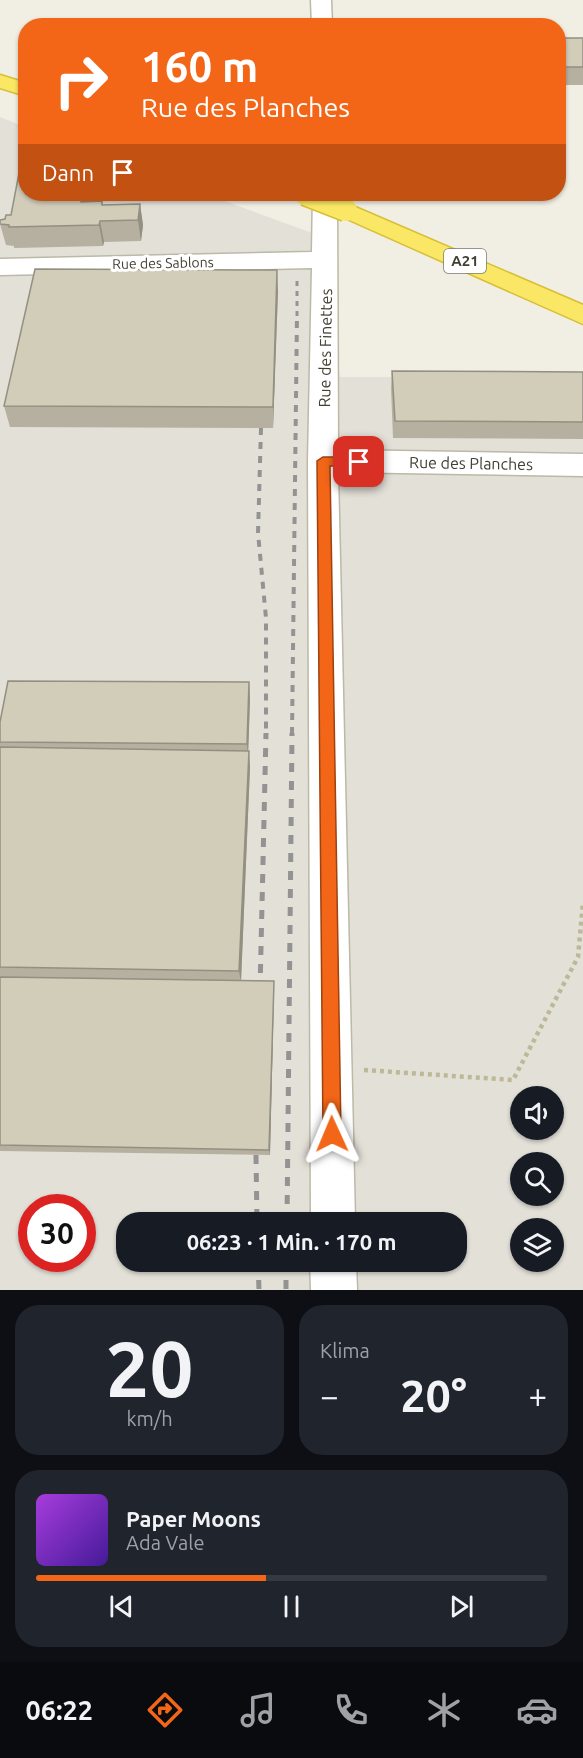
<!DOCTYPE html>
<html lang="de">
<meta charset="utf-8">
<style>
:root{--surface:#171b24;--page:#20242c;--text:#f1f3f6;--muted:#9ea1a6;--line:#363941;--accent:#f36617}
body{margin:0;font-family:Ubuntu,sans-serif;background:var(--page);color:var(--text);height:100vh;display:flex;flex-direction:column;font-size:22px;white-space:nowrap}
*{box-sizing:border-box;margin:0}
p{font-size:20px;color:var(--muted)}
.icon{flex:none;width:33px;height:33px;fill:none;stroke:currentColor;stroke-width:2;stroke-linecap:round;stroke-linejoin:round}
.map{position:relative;height:1290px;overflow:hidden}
.sheet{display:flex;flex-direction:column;gap:15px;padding:15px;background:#0d0f14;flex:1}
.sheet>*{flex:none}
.guide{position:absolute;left:18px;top:18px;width:548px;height:183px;border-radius:24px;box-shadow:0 2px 4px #0004;background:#f36617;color:#fff;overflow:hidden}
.buttons{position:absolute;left:510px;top:1086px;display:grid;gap:12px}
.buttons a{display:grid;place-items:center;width:54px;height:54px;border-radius:50%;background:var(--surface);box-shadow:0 2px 4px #0004;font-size:30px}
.speed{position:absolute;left:18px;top:1194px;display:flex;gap:12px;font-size:30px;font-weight:700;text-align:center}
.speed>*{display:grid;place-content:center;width:78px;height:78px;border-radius:50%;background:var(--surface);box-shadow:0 2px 4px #0004;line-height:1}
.speed .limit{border:9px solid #d22;background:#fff;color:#111}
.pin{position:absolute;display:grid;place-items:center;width:51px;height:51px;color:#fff;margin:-26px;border-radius:12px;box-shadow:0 3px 9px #0006}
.me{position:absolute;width:66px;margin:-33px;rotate:359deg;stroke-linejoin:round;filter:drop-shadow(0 0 4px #0008)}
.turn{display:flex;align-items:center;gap:21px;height:126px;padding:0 24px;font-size:27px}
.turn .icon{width:78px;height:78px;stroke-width:2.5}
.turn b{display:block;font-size:42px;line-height:51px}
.then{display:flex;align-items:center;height:57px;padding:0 24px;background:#0003;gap:12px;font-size:22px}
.big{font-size:45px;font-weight:700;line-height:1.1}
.sheet .widget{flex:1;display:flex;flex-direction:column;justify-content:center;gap:9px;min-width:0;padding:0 21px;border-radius:24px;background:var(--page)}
.sheet .dial{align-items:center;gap:0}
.dial b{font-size:78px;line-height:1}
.song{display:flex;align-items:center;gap:18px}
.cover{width:72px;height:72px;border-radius:9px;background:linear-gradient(135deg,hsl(280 70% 55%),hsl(260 70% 35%))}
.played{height:6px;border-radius:3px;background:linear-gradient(90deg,var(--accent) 45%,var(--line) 45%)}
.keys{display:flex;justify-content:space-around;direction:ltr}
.heat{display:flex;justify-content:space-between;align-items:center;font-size:33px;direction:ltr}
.sheet .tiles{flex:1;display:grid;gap:15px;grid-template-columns:1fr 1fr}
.widget:last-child{grid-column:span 2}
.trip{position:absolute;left:116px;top:1212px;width:351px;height:60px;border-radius:24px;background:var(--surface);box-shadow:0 2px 4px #0004;font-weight:700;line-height:60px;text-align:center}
.dock{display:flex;height:96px;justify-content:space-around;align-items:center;background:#090b0e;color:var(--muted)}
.dock .icon{width:42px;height:42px}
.dock .current{color:var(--accent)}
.dock b{font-size:27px;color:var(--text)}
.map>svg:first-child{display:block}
.industrial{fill:#e3e0d8;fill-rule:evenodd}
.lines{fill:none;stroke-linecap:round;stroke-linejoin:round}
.minor-casing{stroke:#bcb9a6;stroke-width:3}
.motorway-casing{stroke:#d8be36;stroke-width:3}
.path{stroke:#bdb897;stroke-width:4.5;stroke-dasharray:4 4;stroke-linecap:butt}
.minor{fill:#fff;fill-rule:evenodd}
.motorway{fill:#f9e765;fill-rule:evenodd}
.rail-far2{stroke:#939393;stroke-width:3;stroke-dasharray:5 5;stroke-linecap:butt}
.rail-far1{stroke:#939393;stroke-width:4;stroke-dasharray:7 7;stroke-linecap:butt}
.rail{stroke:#939393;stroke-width:5;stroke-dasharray:9 9;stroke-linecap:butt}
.motorway-bridge-casing{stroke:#d8be36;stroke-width:25;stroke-linecap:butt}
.motorway-bridge{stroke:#f9e765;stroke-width:22}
.wall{fill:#b5b09f}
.shaded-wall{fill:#939082}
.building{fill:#d2cdb9;stroke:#939082;stroke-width:1.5}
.route{fill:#f36617;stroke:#9e420f;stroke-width:1.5}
.labels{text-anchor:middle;stroke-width:6;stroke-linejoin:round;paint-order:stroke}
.far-street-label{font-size:14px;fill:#423f33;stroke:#fff}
.shield{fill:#fff;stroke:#7b7970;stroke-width:1.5}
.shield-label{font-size:15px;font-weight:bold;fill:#423f33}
.street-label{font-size:16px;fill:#423f33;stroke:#fff}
</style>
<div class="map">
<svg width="583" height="1290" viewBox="0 0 583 1290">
<rect width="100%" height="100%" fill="#f1efe3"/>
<path class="industrial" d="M0 117 25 127 26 194H206L312 233 321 253 340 377H583V1290H0ZM520 1096H554V1130H520ZM520 1162H554V1196H520ZM32 1208H82V1258H32ZM126 1222H456V1262H126ZM520 1228H554V1262H520Z"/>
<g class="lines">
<defs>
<path id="minor" d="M311 0H331L332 26H312Z
M313 194H337L338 450 583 454V476L338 472 355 1222H311L308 461 312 268 0 275V259L312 252Z
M310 1262H356L357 1290H311Z"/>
<path id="motorway" d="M0 75 26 83V96L0 88Z
M346 203 583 305V324L338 215 334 210 338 205Z"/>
</defs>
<use href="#minor" class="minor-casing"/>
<use href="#motorway" class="motorway-casing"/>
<path class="path" d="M364 1070 513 1080 578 957 583 903"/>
<use href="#minor" class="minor"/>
<use href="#motorway" class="motorway"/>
<path class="rail-far2" d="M297 316V280"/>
<path class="rail-far1" d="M261 428 258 533 266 618V734
M292 734 297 314"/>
<path class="rail" d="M260 991 266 733
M256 1155 257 1222
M287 1222 292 733
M258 1262 259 1290
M286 1262V1290"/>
<defs>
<path id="motorway-bridge" d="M305 194 346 210"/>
</defs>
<use href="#motorway-bridge" class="motorway-bridge-casing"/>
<use href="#motorway-bridge" class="motorway-bridge"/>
</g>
<path class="wall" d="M558 38H583V85H558Z
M102 201 103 205 140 204 143 225 141 241 104 242 103 246 14 248V246L6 245 0 224 5 219 11 215 88 202Z
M278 291 273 428 10 427 4 406Z
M392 371 583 372V439L393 438 391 388Z
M249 682 250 699 248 751 250 767 241 980 274 981V991L270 1155 0 1151V722Z"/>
<path class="shaded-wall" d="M82 194H89L85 223 81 202Z
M140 204 143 225 141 241 138 220Z
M100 221 104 242 103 246 99 225Z
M277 270 278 291 273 428V407Z
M249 682 250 699 248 760 247 744Z
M249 751 250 767 241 982 239 971Z
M274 981V991L270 1155 269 1150Z"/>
<path class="building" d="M558 38H583V67H558Z
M24 147H26V194H82L81 202 102 201V205L140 204 138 220 100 221 99 225 9 227V225L0 224V220L5 219 6 215H11Z
M35 269 277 270 273 407 4 406Z
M392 371 583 372V422L395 421Z
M8 681 249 682 247 744 0 742V722Z
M0 747 249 751 239 971 0 967Z
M0 977 274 981 269 1150 0 1145Z"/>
<path class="route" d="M323 457H359L365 462 359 466H330L341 1134 338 1140 332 1143 325 1140 323 1134 317 461Z"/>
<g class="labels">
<g class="far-street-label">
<text transform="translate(163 263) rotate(-1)" y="5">Rue des Sablons</text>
</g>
<rect class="shield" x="444" y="249" width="42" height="24" rx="4.5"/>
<g class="shield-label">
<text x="465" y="266">A21</text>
</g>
<g class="street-label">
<text transform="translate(325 348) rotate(-89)" y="6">Rue des Finettes</text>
<text transform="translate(471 463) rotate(1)" y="6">Rue des Planches</text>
</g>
</g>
</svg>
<div class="buttons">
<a><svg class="icon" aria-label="sound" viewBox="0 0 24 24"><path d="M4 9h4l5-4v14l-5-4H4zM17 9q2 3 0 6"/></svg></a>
<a><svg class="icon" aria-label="search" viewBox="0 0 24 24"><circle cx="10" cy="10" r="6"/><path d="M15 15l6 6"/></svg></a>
<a><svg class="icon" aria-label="layers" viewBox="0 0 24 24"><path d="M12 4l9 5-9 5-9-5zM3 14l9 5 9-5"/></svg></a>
</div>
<div class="speed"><div class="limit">30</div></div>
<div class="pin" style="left:359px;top:462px;background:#d93025"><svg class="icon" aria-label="arrive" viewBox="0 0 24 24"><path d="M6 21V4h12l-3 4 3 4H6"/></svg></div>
<svg class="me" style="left:332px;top:1134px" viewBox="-20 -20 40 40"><path d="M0-17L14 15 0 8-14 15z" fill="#f36617" stroke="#fff" stroke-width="4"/></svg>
<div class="trip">06:23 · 1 Min. · 170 m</div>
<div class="guide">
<div class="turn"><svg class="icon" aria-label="right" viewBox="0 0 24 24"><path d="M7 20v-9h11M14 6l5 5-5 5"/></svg><div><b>160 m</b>Rue des Planches</div></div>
<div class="then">Dann<svg class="icon" aria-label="arrive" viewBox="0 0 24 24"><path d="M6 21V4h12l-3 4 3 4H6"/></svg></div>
</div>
</div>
<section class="sheet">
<div class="tiles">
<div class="widget dial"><b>20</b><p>km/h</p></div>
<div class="widget"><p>Klima</p>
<div class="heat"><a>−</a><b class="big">20°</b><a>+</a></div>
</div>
<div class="widget">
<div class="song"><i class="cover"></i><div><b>Paper Moons</b><p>Ada Vale</p></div></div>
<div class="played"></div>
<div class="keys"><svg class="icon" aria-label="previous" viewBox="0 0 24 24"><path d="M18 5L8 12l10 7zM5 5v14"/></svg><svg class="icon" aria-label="pause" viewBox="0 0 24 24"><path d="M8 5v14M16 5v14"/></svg><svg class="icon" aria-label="next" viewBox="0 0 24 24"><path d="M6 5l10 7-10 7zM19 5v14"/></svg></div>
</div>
</div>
</section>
<nav class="dock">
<b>06:22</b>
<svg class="icon current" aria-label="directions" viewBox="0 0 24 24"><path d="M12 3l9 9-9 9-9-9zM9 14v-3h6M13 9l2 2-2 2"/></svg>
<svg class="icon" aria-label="music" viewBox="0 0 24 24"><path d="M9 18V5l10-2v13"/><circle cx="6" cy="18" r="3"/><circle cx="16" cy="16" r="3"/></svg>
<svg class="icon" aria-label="phone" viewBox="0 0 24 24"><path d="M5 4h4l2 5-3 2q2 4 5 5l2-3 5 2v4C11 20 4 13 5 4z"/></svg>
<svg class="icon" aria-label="climate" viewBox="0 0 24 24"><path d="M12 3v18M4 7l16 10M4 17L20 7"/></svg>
<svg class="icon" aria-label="car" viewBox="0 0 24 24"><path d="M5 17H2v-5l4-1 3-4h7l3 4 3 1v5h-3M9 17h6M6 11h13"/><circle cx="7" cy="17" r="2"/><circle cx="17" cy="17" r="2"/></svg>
</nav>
